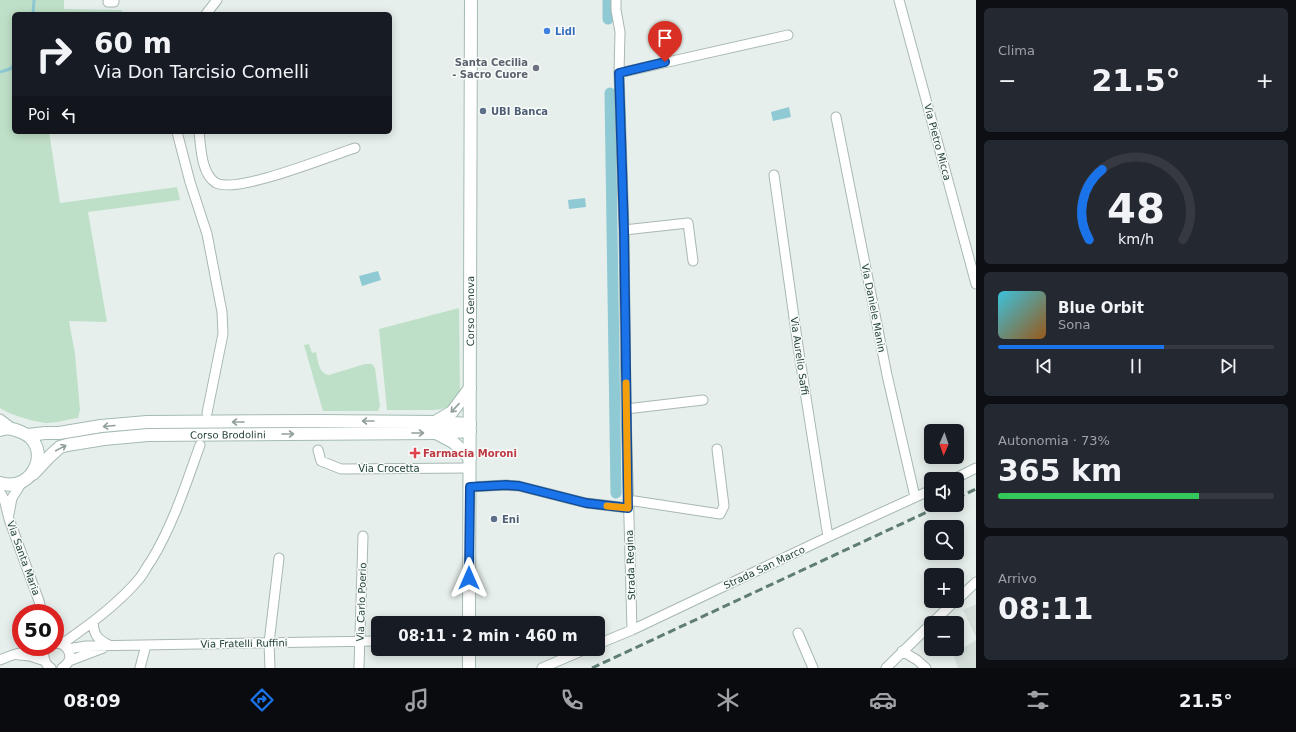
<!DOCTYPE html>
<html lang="it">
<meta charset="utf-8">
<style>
:root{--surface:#171b24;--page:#242831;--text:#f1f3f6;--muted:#9ea1a6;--line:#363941;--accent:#1a73e8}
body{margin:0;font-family:"DejaVu Sans",sans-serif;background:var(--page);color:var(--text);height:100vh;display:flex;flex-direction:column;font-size:15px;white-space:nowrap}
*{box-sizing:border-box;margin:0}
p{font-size:13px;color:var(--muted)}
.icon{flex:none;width:22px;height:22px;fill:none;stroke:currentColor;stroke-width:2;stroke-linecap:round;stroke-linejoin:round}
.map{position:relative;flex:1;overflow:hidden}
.panel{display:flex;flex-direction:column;gap:8px;padding:8px;background:#0d0f14;width:320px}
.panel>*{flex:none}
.hud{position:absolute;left:12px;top:12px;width:380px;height:122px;border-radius:6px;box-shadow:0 2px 10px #0003;background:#171b24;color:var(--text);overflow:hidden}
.needle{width:26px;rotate:182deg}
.buttons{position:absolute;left:924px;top:424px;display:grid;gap:8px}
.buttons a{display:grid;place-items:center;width:40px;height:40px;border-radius:6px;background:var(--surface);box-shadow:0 2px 10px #0003;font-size:20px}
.speed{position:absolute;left:12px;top:604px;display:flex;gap:8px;font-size:20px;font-weight:700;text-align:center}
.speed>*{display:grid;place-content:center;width:52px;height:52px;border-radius:50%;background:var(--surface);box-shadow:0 2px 10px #0003;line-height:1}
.speed .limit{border:6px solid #d22;background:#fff;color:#111}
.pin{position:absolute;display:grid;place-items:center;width:34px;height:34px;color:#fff;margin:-41px -17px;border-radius:50% 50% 50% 0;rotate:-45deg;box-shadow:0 0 4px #0007}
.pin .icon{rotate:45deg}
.me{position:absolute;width:44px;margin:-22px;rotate:0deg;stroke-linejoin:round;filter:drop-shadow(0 0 3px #0008)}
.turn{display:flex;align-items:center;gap:14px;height:84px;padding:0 16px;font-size:18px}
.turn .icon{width:52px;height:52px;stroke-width:2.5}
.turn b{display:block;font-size:28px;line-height:34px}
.then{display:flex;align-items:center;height:38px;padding:0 16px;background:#0003;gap:8px;font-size:15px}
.big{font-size:30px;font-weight:600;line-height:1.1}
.panel .widget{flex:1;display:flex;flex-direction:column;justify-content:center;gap:6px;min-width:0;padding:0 14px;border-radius:6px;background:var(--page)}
.panel .dial{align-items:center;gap:0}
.dial svg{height:104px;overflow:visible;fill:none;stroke:var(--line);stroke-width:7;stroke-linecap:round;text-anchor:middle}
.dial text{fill:var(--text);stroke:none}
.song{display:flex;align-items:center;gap:12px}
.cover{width:48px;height:48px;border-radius:6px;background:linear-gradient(135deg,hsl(190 70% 55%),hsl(30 70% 35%))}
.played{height:4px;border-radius:2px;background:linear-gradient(90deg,var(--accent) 60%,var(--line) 60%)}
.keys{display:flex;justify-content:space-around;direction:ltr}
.heat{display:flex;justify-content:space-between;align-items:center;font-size:22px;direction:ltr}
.charge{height:6px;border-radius:3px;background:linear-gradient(90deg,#34c759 73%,var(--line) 0)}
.trip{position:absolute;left:371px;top:616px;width:234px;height:40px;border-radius:6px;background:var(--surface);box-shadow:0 2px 10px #0003;font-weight:600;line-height:40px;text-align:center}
.menu{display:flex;height:64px;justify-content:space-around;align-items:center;background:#090b0e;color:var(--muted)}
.menu .icon{width:28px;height:28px}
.menu .active{color:var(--accent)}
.menu b{font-size:18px;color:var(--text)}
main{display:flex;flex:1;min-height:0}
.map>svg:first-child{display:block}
.built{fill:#d4dfda}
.green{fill:#bfe0c8}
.water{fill:#8ec9d4}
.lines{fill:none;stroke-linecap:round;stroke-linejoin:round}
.stream{stroke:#8ec9d4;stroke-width:3}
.canal{stroke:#8ec9d4;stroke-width:11}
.street-casing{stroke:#a8b8b2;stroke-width:11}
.secondary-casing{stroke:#a4bbb3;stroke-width:14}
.street{stroke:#fff;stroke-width:9}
.secondary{stroke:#fff;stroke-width:12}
.rail{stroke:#5f7d75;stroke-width:3;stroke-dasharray:8 4;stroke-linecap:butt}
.oneway{stroke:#92a09c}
.route-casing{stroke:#114b97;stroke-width:10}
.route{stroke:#1a73e8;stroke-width:7}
.slow{stroke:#f59e0b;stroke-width:7}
.shop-dot{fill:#3f7fe0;stroke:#f7fbf9;stroke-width:1.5}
.worship-dot{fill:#6b7280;stroke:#f7fbf9;stroke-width:1.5}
.service-dot{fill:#5c6f8a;stroke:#f7fbf9;stroke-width:1.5}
.health-dot{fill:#e0444e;stroke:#f7fbf9;stroke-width:1.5}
.labels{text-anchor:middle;stroke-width:3;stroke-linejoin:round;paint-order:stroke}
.shop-label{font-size:10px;font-weight:bold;fill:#366cbe;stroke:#f7fbf9;text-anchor:start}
.worship-label{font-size:10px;font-weight:bold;fill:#5b616d;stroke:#f7fbf9;text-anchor:end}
.service-label{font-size:10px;font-weight:bold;fill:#4e5e75;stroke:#f7fbf9;text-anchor:start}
.street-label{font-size:10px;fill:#24423a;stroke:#f7fbf9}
.health-label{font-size:10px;font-weight:bold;fill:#be3a42;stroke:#f7fbf9;text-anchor:start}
</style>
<main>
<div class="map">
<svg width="976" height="668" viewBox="0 0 976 668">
<rect width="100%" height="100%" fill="#e6efeb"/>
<path class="built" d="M976 604V637L963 610Z
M976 640V668H958L953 654Z"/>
<path class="green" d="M0 0H64V9L122 10V14H14V132H49L60 203 177 187 180 200 88 212 107 322 69 321 75 354 80 410 78 418C68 419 57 423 47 423 34 422 11 415 0 408Z
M459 308 460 392C452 412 437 410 418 410 408 410 397 410 387 410L379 329Z
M309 344 312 353 316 352C318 361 319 374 329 375L365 364H372L375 368 380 406 378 411H323L304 345Z"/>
<path class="water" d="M789 107 791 117 773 121 771 112Z
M585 198 586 207 569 209 568 200Z
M378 271 381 280 362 286 359 276Z"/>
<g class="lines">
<path class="stream" d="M33 14 34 0
M0 72 10 69 14 65"/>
<path class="canal" d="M608 0V19
M610 93 616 493"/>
<defs>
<path id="street" d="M616 0V10L620 32 619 73 624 230 626 409 632 630
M899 0 976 284
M108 2H114V0
M206 14 217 0
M619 73 788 35
M836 117 887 375 915 497
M177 132 190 182 207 234 222 312 223 334 207 413
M199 132C201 147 201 174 216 183 237 194 330 156 355 148
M774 175 799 353 828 537
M624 230 688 223 693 261
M626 409 703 400
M0 419 12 428
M318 450 321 461 341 469 470 468
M954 479 976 468
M470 487 506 485 519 486 586 503 629 508
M0 492 4 499 9 519 39 601 42 613
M628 500 720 514 724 506 717 449
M9 514 12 498 22 482
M957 600 976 582
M93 622C94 635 97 639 109 645
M932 623 955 601
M798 633 813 668
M55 643 62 644C72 651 73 661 62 668
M62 644C89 625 118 604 139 579 144 573 147 566 151 561 173 525 186 484 200 445
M598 644 632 630 828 537 931 490
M68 649 86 646 378 641
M902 651 917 660 926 668
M19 655 30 656 45 661
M44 656C44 661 46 665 51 668
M0 660C15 653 29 650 46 649
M69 661 103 648
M140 668 146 645
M270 668 269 643 279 558
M359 668 363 536
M542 668 586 649
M886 668 931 624"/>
<g id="secondary">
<path d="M435 422 452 412 470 388"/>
<path d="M0 430C8 427 14 429 21 432 54 445 34 494 0 483"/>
<path d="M436 433 453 442 470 458"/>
<path d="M28 435 45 433H59L101 426 147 422 318 421 435 422 470 424"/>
<path id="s1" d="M33 474 50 456 60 447 67 445 104 439 148 435 435 433 470 431"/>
<path id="s2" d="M469 623 471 0"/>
<path d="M469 668V649"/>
</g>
</defs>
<use href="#street" class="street-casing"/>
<use href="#secondary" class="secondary-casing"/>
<use href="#street" class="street"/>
<use href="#secondary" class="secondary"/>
<path class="rail" d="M957 498 976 489
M592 668 942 505"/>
</g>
<defs><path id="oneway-shaft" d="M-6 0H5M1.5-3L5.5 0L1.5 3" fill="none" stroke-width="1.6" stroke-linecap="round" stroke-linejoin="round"/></defs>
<g class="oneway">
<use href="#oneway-shaft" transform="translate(455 408) rotate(133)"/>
<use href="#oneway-shaft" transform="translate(368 421) rotate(-180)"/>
<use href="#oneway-shaft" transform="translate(238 422) rotate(180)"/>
<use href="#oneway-shaft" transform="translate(109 426) rotate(175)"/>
<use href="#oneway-shaft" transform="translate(418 433)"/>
<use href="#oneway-shaft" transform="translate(288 434)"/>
<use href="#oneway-shaft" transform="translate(61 448) rotate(-28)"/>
</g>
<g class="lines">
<defs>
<path id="route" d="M469 578 470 487 506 485 519 486 586 503 628 508 624 230 619 73 665 62"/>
</defs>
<use href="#route" class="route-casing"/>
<use href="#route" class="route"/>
<path class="slow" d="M607 506 628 508 626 383"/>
</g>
<circle class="shop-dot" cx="547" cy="31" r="4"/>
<circle class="worship-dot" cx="536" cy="68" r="4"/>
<g class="service-dot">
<circle cx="483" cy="111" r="4"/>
<circle cx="494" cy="519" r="4"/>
</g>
<path class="health-dot" d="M413 447h4v4h4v4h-4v4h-4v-4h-4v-4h4z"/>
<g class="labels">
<g class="shop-label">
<text x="555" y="35">Lidl</text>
</g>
<g class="worship-label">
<text x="528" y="66">Santa Cecilia<tspan x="528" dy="12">- Sacro Cuore</tspan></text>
</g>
<g class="service-label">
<text x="491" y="115">UBI Banca</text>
<text x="502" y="523">Eni</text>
</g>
<g class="street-label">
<text transform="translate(938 142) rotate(75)" y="4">Via Pietro Micca</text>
<text transform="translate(874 308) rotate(79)" y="4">Via Daniele Manin</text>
<text dy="4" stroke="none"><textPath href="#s2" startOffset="312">Corso Genova</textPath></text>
<text transform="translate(800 356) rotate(82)" y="4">Via Aurelio Saffi</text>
<text dy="4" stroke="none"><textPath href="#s1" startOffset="207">Corso Brodolini</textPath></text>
<text x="389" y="472">Via Crocetta</text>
<text transform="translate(24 558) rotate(70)" y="4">Via Santa Maria</text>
<text transform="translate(630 565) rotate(-92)" y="4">Strada Regina</text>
<text transform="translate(764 567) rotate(-25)" y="4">Strada San Marco</text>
<text transform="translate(361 602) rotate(-88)" y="4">Via Carlo Poerio</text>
<text transform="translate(244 643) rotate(-1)" y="4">Via Fratelli Ruffini</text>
</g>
<g class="health-label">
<text x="423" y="457">Farmacia Moroni</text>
</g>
</g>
</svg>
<div class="buttons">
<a><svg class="needle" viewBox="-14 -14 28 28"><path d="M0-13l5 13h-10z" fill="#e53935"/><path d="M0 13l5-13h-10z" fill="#9ea1a6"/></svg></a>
<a><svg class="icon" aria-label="sound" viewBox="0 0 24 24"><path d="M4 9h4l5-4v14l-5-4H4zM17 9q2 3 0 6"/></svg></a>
<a><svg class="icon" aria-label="search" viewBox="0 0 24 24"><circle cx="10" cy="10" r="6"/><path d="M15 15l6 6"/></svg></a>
<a>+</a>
<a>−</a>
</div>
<div class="speed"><div class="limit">50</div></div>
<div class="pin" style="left:665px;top:62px;background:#d93025"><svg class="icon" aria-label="arrive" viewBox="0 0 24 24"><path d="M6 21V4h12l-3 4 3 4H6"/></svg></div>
<svg class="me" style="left:469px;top:578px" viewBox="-20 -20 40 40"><path d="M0-17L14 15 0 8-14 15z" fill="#1a73e8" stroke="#fff" stroke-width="4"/></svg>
<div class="trip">08:11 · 2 min · 460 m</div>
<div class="hud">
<div class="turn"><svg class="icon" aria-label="right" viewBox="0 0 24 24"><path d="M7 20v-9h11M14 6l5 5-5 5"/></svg><div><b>60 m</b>Via Don Tarcisio Comelli</div></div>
<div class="then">Poi<svg class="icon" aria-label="left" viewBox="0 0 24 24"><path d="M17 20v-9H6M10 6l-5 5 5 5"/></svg></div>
</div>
</div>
<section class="panel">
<div class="widget"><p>Clima</p>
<div class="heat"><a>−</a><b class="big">21.5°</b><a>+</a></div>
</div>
<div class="widget dial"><svg viewBox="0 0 100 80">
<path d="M14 69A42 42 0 1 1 86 69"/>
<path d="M14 69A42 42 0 0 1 24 15" stroke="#1a73e8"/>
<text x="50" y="56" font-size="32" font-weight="700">48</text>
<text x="50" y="72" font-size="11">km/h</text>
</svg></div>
<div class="widget">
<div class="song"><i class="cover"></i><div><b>Blue Orbit</b><p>Sona</p></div></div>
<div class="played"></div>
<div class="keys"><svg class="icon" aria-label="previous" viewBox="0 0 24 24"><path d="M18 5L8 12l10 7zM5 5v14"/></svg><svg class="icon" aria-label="pause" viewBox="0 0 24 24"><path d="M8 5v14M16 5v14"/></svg><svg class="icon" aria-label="next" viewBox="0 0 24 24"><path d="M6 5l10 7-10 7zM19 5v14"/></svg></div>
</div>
<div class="widget"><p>Autonomia · 73%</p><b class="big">365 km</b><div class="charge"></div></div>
<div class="widget"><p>Arrivo</p><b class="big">08:11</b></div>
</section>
</main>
<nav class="menu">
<b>08:09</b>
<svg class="icon active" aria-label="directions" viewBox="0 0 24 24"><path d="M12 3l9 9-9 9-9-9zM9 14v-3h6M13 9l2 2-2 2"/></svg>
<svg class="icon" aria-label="music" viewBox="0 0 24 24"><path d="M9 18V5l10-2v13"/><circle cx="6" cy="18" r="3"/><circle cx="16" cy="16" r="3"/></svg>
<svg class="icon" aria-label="phone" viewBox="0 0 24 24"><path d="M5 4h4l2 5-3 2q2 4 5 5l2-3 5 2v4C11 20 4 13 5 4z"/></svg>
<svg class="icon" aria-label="climate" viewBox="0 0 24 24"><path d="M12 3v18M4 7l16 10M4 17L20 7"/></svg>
<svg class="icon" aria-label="car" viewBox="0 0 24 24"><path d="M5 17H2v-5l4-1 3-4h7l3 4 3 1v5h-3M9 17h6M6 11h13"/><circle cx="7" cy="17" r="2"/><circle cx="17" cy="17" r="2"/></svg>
<svg class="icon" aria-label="filters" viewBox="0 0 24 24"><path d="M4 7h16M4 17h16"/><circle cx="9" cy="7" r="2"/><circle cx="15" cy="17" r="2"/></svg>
<b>21.5°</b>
</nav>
